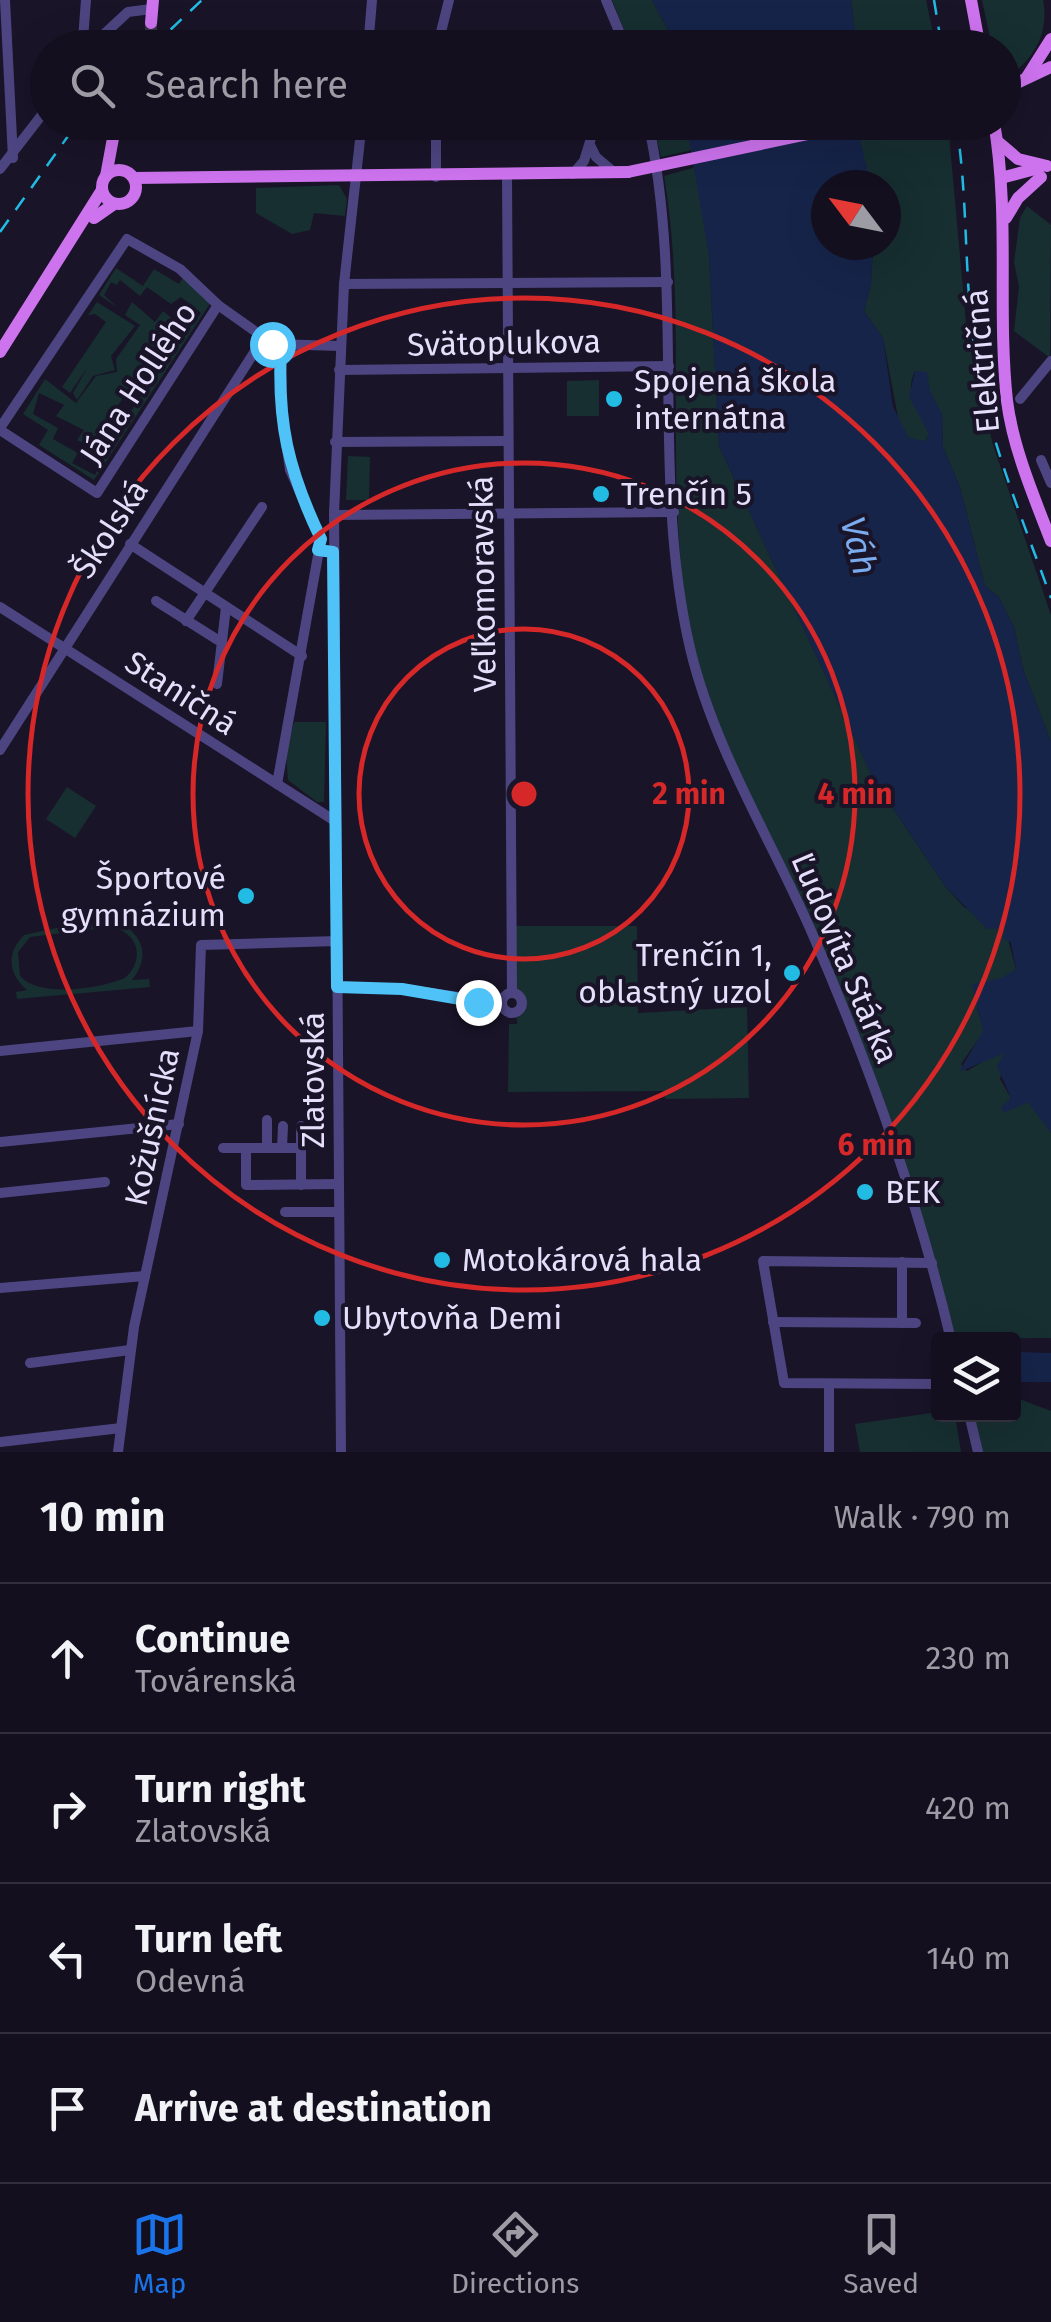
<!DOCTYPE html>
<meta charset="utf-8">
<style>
body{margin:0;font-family:"Fira Sans",sans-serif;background:#201d2b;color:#f1f3f6}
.controls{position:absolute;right:30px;bottom:30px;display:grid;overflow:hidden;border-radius:10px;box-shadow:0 10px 40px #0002}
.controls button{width:90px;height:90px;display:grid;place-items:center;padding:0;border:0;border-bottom:2px solid #322f3c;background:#130f1e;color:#f1f3f6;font:50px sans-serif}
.compass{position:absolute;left:811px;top:170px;width:90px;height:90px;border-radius:50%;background:#130f1e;box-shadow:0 10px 40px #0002;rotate:302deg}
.stop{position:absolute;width:30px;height:30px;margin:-22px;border:8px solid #4fc3f7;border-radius:50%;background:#fff}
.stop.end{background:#4fc3f7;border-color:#fff;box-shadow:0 2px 10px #0008}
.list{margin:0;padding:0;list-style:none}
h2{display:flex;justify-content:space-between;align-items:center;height:130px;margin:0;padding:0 40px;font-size:42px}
h2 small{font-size:32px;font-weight:400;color:#9d9ca4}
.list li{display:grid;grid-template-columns:65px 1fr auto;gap:30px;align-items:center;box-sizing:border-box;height:150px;padding:0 40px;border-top:2px solid #322f3c}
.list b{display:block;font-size:38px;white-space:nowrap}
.list p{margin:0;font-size:32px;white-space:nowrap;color:#9d9ca4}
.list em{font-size:32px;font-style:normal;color:#9d9ca4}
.icon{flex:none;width:55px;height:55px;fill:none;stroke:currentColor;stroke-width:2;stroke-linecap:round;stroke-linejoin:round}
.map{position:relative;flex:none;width:1051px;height:1452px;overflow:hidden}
.search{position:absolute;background:#130f1e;box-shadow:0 10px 40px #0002;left:30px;right:30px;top:30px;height:110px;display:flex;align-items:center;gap:25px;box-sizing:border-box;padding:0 35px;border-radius:55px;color:#9d9ca4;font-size:38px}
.sheet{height:730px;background:#130f1e}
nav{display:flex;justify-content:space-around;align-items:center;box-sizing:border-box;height:140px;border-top:2px solid #322f3c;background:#130f1e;font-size:28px;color:#9d9ca4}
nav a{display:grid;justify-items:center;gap:5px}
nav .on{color:#1a73e8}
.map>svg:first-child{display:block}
.green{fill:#172f31;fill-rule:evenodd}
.water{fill:#16244a}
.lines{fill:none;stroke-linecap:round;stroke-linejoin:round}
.major-tunnel{stroke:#383248;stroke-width:12;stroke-dasharray:12 6;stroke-linecap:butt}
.minor{stroke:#4d4581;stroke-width:10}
.major{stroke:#cd73ee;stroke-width:12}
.rail{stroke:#22bbe3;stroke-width:2.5;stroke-dasharray:15 12;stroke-linecap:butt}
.major-bridge{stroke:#cd73ee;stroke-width:12}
.route{stroke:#4fc3f7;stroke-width:12}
.ring{fill:none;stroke:#d62828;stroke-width:5}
.poi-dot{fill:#22bbe3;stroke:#191428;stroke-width:4}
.labels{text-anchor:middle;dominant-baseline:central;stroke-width:8;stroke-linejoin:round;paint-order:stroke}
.street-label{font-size:32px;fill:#e5dffb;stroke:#191428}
.poi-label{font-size:32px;fill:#e5dffb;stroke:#191428;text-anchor:start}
.water-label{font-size:35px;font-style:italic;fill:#79abee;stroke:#191428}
.centre{fill:#d62828;stroke:#191428;stroke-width:5}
.ring-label{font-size:30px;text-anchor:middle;font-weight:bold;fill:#d62828;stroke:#191428;stroke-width:8;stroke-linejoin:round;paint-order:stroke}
</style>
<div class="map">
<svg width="1051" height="1452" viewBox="0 0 1051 1452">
<rect width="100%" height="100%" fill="#191428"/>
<g class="green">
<path d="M612,0H652L677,47H631Z"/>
<path d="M851,0H926L936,47H857Z"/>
<path d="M1043,0C1050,34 1032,63 1004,79V48L992,47L982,0Z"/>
<path d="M653,123H686L692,150L661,157Z"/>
<path d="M903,123H948L967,334L993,445L1051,615V742L1023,669L1014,627L999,597L985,586L960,487L943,447L942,414L915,371C903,396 920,412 929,434L925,442L909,438L900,428L883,338L864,311L871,283L873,245H886V185H871L856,133Z"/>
<path d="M696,167L709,255L719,446L874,780L945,886L964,907L1005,928L1016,969L977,1008L984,1031L961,1064L967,1071L998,1053H1006L1000,1079L1011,1098L1003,1112L1028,1101L1051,1133V1338L949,1339C923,1250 901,1158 870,1071C819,930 725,790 693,644C660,490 690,329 664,176Z"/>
<path d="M339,185L347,199L345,216L314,213L310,230L292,234L256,213V188Z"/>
<path d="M1027,206L1051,225L1050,358L1014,331L1019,287L1014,262L1020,218Z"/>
<path d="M116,268L143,286L154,269L179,284L184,276L211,302L94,480L39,445L48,430L23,414L45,379L76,403L96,376L117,372L116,359L140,325L125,315L132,302L155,322L163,311L187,331L201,313L181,297L171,304L147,287L140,296L120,280L117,285L111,282L104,295L117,307L99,295ZM168,330L178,338L111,442L99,434ZM39,393L64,405L56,416L84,430L77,440L104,454L95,475L72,463L78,453L53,439L58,428L33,414Z"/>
<path d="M97,302L135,326L111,356L115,370L93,376L77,400L73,393L87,368L70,393L62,387L106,322L95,314L88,315Z"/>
<path d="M599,380V416H567V381Z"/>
<path d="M348,456L370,457L369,500H346Z"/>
<path d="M294,722H326L324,802H317L288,780L286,754Z"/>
<path d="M67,787L96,806L75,838L46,819Z"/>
<path d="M123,913L124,925C146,940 148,960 132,980L149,979L150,987L17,999L16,992L27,990C8,974 6,953 24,935L61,927V919ZM113,927C139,934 145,960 125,978C99,989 39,998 20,976L18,952L30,937Z"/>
<path d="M514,926H637L638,1013L747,1007L749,1098L665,1099L664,1091L508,1092L509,1024H517Z"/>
<path d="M1014,1397L1051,1411V1452H980L970,1415L1014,1414Z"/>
<path d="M938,1412L955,1415L961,1452H860L855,1424Z"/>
</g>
<g class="water">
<path d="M652,0H851L857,47H677Z"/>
<path d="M686,123H856L871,185H826V245H873L871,283L864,311L883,338L893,407L909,438L926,441L929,434L909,397L915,371L927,372L930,391L942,414L943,447L960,487L985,586L999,597L1014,627L1023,669L1051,742V1133L1028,1102L1003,1113L1001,1107L1011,1098L997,1066L1005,1053L959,1072L983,1031L972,984L1002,978L1016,969L1011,943L1003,938L1005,928L987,929L945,886L874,780L719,446L709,255Z"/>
<path d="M1014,1352L1051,1353V1382H1014Z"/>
</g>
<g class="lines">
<path class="major-tunnel" d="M151,48V23"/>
<g class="minor">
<path d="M5,0L13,158"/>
<path d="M86,0L83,39L87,48"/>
<path d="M606,0L626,48"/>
<path d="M89,48L128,12L151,9"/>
<path d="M368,48L372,0"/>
<path d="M437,48L449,0"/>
<path d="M648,122C686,295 650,476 690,648C714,749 771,839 812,933C869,1064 918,1201 951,1340"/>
<path d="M590,145L596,157L615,173"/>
<path d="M0,169L48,107"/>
<path d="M573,174L584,161L596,122"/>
<path d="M507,175L512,993"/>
<path d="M436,177V122"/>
<path d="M344,284L668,282"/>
<path d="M339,370L669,366"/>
<path d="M1020,399L1051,361"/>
<path d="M0,428L127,239L180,269L218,305L273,344L340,346"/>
<path d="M0,430L97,493L218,305"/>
<path d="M335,442L506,441"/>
<path d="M1041,460L1051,483"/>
<path d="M334,511L341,1452"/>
<path d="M334,514L344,284L362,122"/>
<path d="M334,515L674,512"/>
<path d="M130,544L302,656"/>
<path d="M156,601L221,642"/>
<path d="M0,607L335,821"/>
<path d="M186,621L262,507"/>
<path d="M217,684L226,607"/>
<path d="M0,750L264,337"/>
<path d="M277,784L321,539L290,470L282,413L281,345"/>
<path d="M337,987L402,989L502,1003"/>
<circle cx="512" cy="1003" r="10"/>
<path d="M0,1051L198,1031"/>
<path d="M0,1142L179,1124"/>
<path d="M223,1148H301"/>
<path d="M246,1148V1185L338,1184"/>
<path d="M267,1148V1120"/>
<path d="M282,1148L283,1126"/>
<path d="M301,1185V1126"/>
<path d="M0,1193L105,1182"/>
<path d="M285,1212H339"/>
<path d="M932,1263L763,1261L784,1383L938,1384"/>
<path d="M0,1288L145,1276"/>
<path d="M773,1322L916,1323"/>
<path d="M902,1323V1262"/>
<path d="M30,1363L130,1350"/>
<path d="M969,1414L978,1452"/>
<path d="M0,1442L121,1428"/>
<path d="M118,1452L134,1327L198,1031L201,945L337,941"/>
<path d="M829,1452V1384"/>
</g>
<g class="major">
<path d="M971,0L980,48"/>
<path d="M151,23L153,0"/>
<path d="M1027,77L1051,39"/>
<path d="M1004,89L1051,67"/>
<path d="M994,122C1010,215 997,308 1007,401C1013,448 1034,497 1051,541"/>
<path d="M997,141L1018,159L1047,166"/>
<circle cx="119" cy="187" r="17"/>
<path d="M106,176L116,122"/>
<path d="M134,178L628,172"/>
<path d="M1001,178L1039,168"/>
<path d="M94,218L114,204"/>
<path d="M1006,218L1018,198L1041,177"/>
<path d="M0,352L102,190"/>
</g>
<g class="rail">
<path d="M934,0L942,48"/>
<path d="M151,48L202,0"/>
<path d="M956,122C969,201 963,280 976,358C989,441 1023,520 1051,598"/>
<path d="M0,232L78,122"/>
</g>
<path class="major-bridge" d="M628,172L865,122"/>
</g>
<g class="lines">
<path class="route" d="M272,344L281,346C277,423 288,470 321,539L318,550L333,552L337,987L402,989L478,1002"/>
</g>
<g class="ring">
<circle cx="524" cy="794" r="165"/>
<circle cx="524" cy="794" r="331"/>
<circle cx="524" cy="794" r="496"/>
</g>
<g class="poi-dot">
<circle cx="614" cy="399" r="10"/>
<circle cx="601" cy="494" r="10"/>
<circle cx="246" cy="896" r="10"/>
<circle cx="792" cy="973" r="10"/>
<circle cx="865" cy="1192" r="10"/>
<circle cx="442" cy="1260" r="10"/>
<circle cx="322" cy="1318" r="10"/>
</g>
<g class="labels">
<g class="street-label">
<text transform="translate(504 343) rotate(-1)">Svätoplukova</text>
<text transform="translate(982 361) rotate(-95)">Električná</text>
<text transform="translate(138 383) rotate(-57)">Jána Hollého</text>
<text transform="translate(110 529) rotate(-57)">Školská</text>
<text transform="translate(483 584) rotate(-91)">Veľkomoravská</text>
<text transform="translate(181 693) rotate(33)">Staničná</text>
<text transform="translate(845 958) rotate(67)">Ľudovíta Stárka</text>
<text transform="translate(313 1080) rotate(-90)">Zlatovská</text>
<text transform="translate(152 1127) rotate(-78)">Kožušnícka</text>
</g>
<g class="poi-label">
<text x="634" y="381">Spojená škola<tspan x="634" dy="37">internátna</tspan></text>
<text x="621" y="494">Trenčín 5</text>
<text x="226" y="878" text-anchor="end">Športové<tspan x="226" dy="37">gymnázium</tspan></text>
<text x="772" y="955" text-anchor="end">Trenčín 1,<tspan x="772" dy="37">oblastný uzol</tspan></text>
<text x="885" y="1192">BEK</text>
<text x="462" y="1260">Motokárová hala</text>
<text x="342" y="1318">Ubytovňa Demi</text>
</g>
<g class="water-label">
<text transform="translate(859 546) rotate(76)">Váh</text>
</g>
</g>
<circle cx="524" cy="794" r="15" class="centre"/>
<g class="ring-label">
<text x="689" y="804">2 min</text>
<text x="855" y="804">4 min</text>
<text x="875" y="1155">6 min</text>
</g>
</svg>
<div class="controls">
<button><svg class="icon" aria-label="layers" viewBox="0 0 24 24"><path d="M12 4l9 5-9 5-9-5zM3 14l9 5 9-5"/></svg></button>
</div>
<svg class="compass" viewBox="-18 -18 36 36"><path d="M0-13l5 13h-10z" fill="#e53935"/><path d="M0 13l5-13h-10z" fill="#9d9ca4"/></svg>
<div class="stop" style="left:272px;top:344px"></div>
<div class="stop end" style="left:478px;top:1002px"></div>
<div class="search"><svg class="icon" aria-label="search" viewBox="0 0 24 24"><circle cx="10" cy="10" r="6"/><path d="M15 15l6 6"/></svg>Search here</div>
</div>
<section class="sheet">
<h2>10 min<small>Walk · 790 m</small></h2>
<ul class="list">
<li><svg class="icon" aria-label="ahead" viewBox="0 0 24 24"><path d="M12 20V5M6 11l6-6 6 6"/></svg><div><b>Continue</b><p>Továrenská</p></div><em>230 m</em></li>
<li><svg class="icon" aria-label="right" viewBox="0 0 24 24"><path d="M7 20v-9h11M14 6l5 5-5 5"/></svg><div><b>Turn right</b><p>Zlatovská</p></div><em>420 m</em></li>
<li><svg class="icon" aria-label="left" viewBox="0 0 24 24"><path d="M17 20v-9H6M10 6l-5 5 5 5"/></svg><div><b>Turn left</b><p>Odevná</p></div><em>140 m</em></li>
<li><svg class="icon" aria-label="arrive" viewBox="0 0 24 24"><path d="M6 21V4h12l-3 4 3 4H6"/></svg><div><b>Arrive at destination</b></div></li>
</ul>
</section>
<nav>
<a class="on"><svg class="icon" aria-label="map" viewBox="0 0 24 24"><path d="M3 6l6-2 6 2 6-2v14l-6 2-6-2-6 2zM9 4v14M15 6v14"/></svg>Map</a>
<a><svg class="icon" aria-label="directions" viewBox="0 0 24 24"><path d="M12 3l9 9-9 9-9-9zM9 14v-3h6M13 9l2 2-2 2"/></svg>Directions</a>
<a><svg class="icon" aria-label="saved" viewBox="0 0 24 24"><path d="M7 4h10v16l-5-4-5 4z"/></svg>Saved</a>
</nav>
